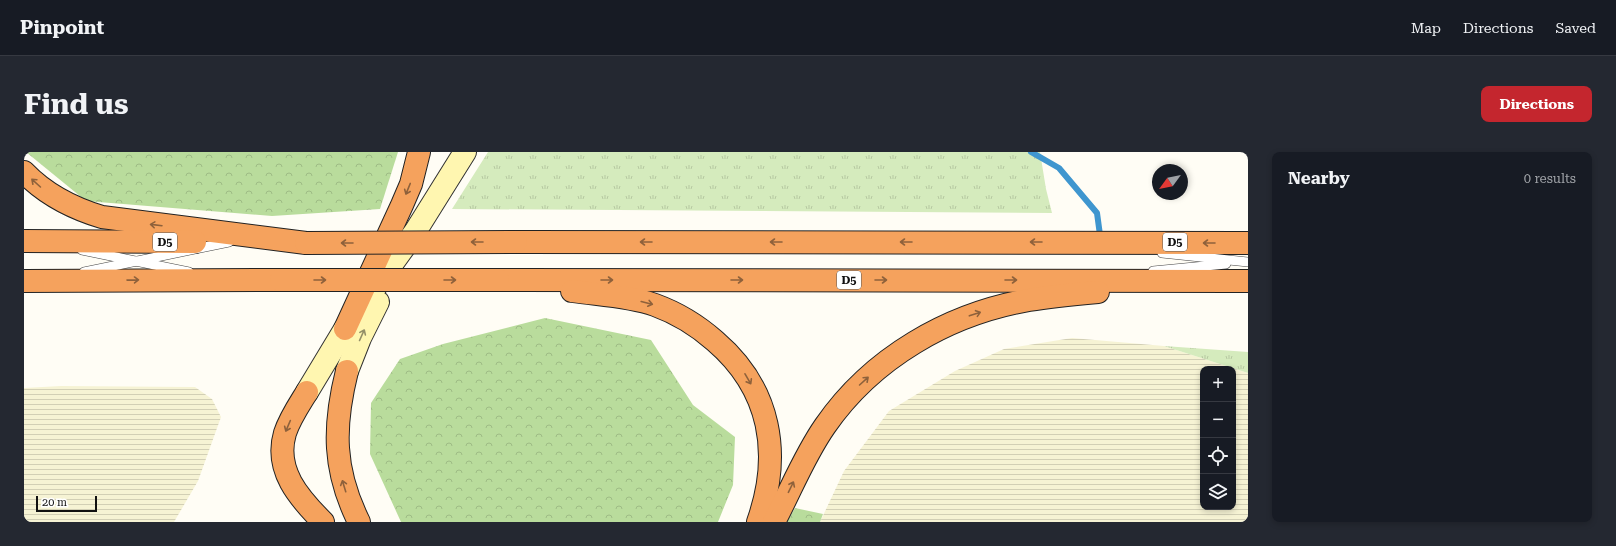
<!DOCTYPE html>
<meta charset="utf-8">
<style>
body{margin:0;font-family:"Roboto Serif",serif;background:#242831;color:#f1f3f6}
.controls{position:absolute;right:12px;bottom:12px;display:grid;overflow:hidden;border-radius:8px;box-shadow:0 2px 6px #0003}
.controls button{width:36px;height:36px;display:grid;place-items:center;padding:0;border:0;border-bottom:1px solid #363941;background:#171b24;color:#f1f3f6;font:20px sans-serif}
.compass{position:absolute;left:1128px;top:12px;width:36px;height:36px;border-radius:50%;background:#171b24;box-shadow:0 2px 6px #0003;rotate:237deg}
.scale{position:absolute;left:12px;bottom:10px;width:61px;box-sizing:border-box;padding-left:4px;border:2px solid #111;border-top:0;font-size:11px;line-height:14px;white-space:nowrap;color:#111;-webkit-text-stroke:3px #fff;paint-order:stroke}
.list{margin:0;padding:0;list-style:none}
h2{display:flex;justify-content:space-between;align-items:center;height:52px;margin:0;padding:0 16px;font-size:17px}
h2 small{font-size:13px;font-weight:400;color:#9ea1a6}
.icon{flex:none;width:22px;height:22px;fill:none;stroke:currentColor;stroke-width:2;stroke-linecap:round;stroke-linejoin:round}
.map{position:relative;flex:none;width:1224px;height:370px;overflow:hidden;border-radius:8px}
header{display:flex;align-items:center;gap:24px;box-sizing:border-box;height:56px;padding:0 20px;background:#171b24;border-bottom:1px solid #363941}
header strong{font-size:19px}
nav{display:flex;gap:22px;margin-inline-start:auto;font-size:14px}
.intro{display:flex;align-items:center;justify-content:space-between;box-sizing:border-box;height:96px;padding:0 24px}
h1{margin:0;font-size:28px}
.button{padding:10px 18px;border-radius:8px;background:#c4262e;color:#fff;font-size:14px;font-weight:700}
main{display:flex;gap:24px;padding:0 24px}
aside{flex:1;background:#171b24;border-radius:8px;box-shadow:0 2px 6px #0003}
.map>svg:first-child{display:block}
.farmland{fill:url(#farmland-rules);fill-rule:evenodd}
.grass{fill:url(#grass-tufts)}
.forest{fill:url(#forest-crowns)}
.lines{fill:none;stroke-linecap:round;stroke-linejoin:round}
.stream{stroke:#3f96cf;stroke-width:6}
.lane-casing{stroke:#444;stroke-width:10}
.secondary-casing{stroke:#333;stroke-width:24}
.highway-casing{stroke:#222;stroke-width:24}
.lane{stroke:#fff;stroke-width:9}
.secondary{stroke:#fff6b0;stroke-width:22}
.highway{stroke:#f5a25d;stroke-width:22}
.highway-bridge-casing{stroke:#222;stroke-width:24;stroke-linecap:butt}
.highway-bridge{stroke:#f5a25d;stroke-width:22}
.oneway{stroke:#8e613b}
.oneway2{stroke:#948f68}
.labels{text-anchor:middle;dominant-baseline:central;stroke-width:4;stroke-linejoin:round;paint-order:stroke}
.shield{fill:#fff;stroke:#585858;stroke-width:1}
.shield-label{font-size:11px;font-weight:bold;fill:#111}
</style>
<header>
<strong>Pinpoint</strong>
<nav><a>Map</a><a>Directions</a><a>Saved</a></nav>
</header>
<div class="intro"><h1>Find us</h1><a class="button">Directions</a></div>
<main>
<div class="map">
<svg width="1224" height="370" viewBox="0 0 1224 370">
<defs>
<pattern id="farmland-rules" width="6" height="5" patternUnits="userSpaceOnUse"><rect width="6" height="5" fill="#f6f3d4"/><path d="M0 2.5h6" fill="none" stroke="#d2cfb5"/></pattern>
<pattern id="grass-tufts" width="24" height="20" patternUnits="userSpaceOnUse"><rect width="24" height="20" fill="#d5ebbd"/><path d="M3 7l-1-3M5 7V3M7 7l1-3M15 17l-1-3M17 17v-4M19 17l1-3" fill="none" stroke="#b6c8a1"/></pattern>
<pattern id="forest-crowns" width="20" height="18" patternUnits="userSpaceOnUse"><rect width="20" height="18" fill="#b9dc9c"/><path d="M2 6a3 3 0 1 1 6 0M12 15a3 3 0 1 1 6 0" fill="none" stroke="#9ebc85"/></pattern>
</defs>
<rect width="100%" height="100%" fill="#fffdf5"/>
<g class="farmland">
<path d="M1048,186L1140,194L1224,221V370H796L820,319L865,259L931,219L980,197ZM1179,217H1209V355H1179Z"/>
<path d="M37,234L171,235L188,247L197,265L174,329L150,370H0V236Z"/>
</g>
<g class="grass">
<path d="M464,0H1016L1022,37L1028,61L428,57Z"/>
<path d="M1140,194L1224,200V221Z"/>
</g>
<g class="forest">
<path d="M2,0H374L356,57L248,64L62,49Z"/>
<path d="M521,166L627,188L669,253L711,285L709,333L694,370H377L346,302L347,251L376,207L419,192Z"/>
<path d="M771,356L799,362L796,370H763Z"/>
</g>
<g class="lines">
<path class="stream" d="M1007,0L1035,16L1073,61L1076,83"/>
<defs>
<g id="lane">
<path d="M58,98L165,120"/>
<path d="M1138,101L1224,110"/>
<path d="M1129,119L1202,112"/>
<path d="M60,120L205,90"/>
</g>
<g id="secondary">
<path d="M323,219L336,186L354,150"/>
<path d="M283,240L321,177L391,80L441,0"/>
</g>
<g id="highway">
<path d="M0,20C22,43 48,56 78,65L282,91"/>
<path d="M0,89L171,90"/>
<path d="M492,90L1224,91"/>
<path d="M474,128L1224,129"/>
<path d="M0,129L257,128"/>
<path d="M548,139C575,143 605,144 631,153C653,161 674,174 691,189C747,237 758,302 734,370"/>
<path d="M321,177L378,53L387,32L395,0"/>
<path d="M323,219C309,275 309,318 335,370"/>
<path d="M283,240C275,253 266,266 261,281C250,318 275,346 299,370"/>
<path d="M750,370C767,338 780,304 801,274C848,206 924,162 1005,148C1028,144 1051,142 1074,140"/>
</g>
</defs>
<use href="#lane" class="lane-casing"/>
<use href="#secondary" class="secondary-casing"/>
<use href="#highway" class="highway-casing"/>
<use href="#lane" class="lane"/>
<use href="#secondary" class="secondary"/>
<use href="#highway" class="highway"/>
<defs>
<g id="highway-bridge">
<path d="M282,91L492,90"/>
<path d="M257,128H474"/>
</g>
</defs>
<use href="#highway-bridge" class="highway-bridge-casing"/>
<use href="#highway-bridge" class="highway-bridge"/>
</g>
<defs><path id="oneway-shaft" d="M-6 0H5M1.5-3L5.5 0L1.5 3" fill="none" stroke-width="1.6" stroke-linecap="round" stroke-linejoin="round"/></defs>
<g class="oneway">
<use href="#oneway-shaft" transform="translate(12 31) rotate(-138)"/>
<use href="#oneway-shaft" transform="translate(384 37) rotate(112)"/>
<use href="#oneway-shaft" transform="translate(132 73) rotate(-173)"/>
<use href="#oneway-shaft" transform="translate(453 90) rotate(180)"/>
<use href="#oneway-shaft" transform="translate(622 90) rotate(-180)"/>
<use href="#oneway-shaft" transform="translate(752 90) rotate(-180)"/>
<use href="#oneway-shaft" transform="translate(882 90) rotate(180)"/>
<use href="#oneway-shaft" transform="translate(1012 90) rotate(180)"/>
<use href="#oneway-shaft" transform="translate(323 91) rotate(180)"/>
<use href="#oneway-shaft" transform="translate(1185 91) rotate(-180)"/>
<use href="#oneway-shaft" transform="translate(109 128) rotate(-1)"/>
<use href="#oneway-shaft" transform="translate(296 128)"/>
<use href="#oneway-shaft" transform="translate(426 128)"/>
<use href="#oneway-shaft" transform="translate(583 128)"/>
<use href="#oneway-shaft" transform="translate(713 128)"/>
<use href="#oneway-shaft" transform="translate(857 128)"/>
<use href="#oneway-shaft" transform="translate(987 128)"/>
<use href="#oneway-shaft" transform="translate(623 151) rotate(14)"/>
<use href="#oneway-shaft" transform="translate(951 162) rotate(-18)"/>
<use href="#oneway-shaft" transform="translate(724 227) rotate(60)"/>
<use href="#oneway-shaft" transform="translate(840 229) rotate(-42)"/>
<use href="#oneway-shaft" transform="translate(264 274) rotate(113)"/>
<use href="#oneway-shaft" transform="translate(320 334) rotate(-107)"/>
<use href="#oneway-shaft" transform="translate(767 335) rotate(-64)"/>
</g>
<use class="oneway2" href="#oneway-shaft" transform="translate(338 183) rotate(-66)"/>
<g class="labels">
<g class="shield">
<rect x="129" y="81" width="24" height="18" rx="3"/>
<rect x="1139" y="81" width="24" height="18" rx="3"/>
<rect x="813" y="119" width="24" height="18" rx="3"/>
</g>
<g class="shield-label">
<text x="141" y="90">D5</text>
<text x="1151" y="90">D5</text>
<text x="825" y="128">D5</text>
</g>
</g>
</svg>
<div class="controls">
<button>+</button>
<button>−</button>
<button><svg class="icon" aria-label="locate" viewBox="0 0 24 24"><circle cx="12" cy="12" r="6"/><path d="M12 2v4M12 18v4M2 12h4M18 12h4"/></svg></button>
<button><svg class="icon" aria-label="layers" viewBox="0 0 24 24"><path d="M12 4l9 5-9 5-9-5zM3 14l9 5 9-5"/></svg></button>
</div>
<svg class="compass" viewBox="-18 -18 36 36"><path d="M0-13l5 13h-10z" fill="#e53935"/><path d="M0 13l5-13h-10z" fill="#9ea1a6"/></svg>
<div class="scale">20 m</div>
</div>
<aside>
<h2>Nearby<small>0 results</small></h2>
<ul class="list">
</ul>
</aside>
</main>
